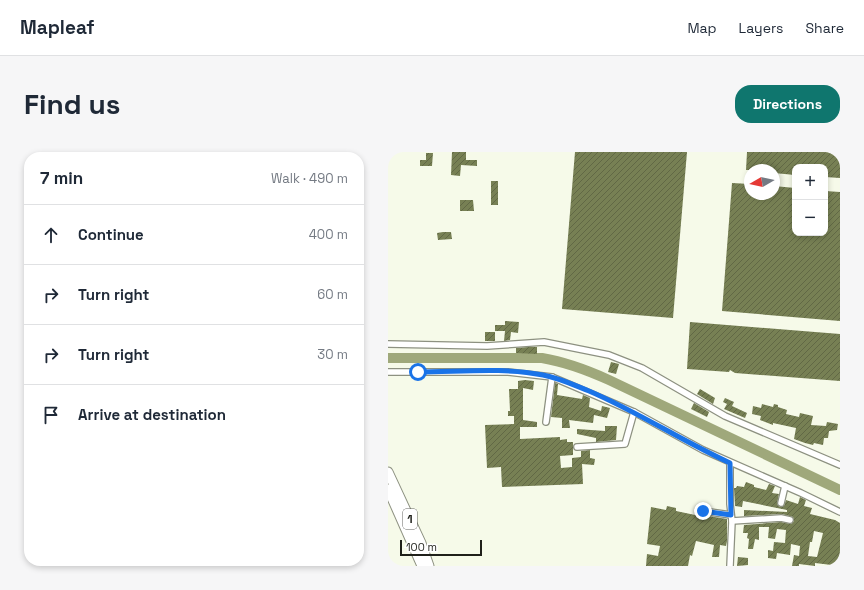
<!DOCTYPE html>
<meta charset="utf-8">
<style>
body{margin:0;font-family:"Space Grotesk",sans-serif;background:#f6f6f7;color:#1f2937}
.controls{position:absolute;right:12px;top:12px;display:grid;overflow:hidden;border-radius:8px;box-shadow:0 2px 6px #0003}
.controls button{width:36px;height:36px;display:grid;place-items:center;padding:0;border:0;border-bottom:1px solid #e0e1e3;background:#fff;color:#1f2937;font:20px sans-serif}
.compass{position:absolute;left:356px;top:12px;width:36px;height:36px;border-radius:50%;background:#fff;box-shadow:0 2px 6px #0003;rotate:261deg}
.scale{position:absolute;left:12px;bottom:10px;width:82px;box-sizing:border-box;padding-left:4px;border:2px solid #1f201a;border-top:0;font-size:11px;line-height:14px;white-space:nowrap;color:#1f201a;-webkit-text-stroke:3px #fff;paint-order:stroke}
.stop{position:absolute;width:12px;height:12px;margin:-9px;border:3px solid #1a73e8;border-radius:50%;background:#fff}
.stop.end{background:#1a73e8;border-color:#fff;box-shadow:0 1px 4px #0008}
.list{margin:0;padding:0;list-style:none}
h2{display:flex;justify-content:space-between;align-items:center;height:52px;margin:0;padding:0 16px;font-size:17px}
h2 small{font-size:13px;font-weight:400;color:#747a83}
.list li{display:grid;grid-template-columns:26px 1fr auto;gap:12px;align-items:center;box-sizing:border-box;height:60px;padding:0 16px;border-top:1px solid #e0e1e3}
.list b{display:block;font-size:15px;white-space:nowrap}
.list em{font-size:13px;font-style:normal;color:#747a83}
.icon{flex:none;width:22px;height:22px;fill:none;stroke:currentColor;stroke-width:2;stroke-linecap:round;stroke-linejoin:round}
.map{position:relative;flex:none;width:452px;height:414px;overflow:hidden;border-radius:16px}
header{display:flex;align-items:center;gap:24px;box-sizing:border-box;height:56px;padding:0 20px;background:#fff;border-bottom:1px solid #e0e1e3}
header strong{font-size:19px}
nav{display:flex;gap:22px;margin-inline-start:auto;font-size:14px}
.intro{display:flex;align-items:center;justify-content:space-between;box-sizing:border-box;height:96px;padding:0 24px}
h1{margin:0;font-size:28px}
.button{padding:10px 18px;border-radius:16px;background:#0f766e;color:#fff;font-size:14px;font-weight:700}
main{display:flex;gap:24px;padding:0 24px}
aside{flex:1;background:#fff;border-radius:16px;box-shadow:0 2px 6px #0003}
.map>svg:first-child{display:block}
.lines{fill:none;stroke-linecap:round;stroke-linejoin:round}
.river{stroke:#9fa87b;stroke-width:10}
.building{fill:url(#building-hatch);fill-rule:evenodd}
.minor-casing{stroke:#8d9181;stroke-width:8}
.trunk-casing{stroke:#8d9181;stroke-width:11}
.minor{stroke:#fff;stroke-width:5.5}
.trunk{stroke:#fff;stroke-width:9}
.route{stroke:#1a73e8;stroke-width:5}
.labels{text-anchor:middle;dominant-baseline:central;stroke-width:3;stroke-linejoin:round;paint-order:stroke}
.shield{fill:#fff;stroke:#62635f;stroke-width:1}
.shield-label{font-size:12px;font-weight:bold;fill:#1f201a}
</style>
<header>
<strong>Mapleaf</strong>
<nav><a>Map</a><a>Layers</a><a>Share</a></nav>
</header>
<div class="intro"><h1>Find us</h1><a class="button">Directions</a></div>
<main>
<aside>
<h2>7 min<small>Walk · 490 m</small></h2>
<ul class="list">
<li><svg class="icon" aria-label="ahead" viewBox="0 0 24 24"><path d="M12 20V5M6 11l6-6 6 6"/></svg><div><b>Continue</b></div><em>400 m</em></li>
<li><svg class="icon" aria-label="right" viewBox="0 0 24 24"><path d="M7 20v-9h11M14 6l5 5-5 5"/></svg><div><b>Turn right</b></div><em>60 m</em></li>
<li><svg class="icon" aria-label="right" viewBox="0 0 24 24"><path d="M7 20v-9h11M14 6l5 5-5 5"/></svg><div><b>Turn right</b></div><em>30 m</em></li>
<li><svg class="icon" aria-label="arrive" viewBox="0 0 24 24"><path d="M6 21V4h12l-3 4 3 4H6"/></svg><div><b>Arrive at destination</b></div></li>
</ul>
</aside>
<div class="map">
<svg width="452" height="414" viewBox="0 0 452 414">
<defs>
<pattern id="building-hatch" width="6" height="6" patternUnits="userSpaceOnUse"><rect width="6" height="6" fill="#778054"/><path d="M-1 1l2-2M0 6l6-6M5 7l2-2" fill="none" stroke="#616845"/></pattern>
</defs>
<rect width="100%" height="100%" fill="#f6fae9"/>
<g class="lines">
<path class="river" d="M0,206H154C178,210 199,218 221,228L452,338"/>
</g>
<g class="building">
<path d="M64,0H78V8H89V14L73,13L72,24L63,23Z"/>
<path d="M187,0H299L285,166L174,157Z"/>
<path d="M359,0H452V26L437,25V15H407V23L386,21V18H358Z"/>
<path d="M38,1H45L44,14H32V8H38Z"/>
<rect x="103" y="29" width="7" height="24"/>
<path d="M344,31L362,32V42H386V34L407,36V81H437V39L452,40V169L334,159Z"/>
<path d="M72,48H85L86,59H72Z"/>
<path d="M55,80H63L64,87L50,88L49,81Z"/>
<path d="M117,169L131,170L130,181L123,180L122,188L116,189L117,179H107V173H117Z"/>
<path d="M302,170L452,182V229L347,221L342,218L341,220L299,217Z"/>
<rect x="97" y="180" width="10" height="9"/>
<path d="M140,195H149V202L128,201V196Z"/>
<path d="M223,210L231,212L228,222L220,220Z"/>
<path d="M137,228L146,229L145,238L135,236V268L149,270V275H132V287L172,285V288L179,287V290H185V303L172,304L173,316L184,315V306L193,305V299L202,298V306L207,307L206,313L194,312L195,332L114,335L113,315L99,316L97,273L126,272V264H120V259H122L121,237H130V229Z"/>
<path d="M167,231L170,232L169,243L194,247L195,243L202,246L201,255L213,259L214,254L222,256L219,266L206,263L205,271L181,268L182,276H174V266L163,265Z"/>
<path d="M312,237L327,246L325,252L309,242Z"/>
<path d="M337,246L346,250L344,254L359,261L357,266L336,257L339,252L335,250Z"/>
<path d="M306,251L321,260L319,265L303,257Z"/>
<path d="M374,252L385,255L386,252L390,253V255L399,258L398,262L411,265L412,261L425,264L423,273L438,274L439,270L450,272L449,278L441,279L440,286H436L435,293L426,291L425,293L417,291L406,287L408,276L385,271V273L372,268L373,264L364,262L365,254L373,256Z"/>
<path d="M217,274H229L228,288L208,290V286L189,282V277L217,279Z"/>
<path d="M358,330L366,333V335L378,338L381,332L387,334L384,341L391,342L389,352L392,355L396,354L398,348L410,352L412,345L418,348L416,354L424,356L422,362L447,368L452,371V414L427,411V414L411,412V414H404L406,403L411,404L412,394L403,392L402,403L389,401L388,407L380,406V398L385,399L386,390L397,391L398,378L389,377L387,387L380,386L381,375H371V388L367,387L365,397H360L361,387L359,386L360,381H355L356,373L393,370L403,372L406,369L405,365L394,362L356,364V358L399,360V358L355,349L354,355L347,354L346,336H348L349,334L356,335ZM426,379L435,381L429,405L420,404L422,390H424Z"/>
<path d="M279,354L288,356V359L307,363V360H311L314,363L339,367V389L338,394L332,393L331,405H324L326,393L308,389L304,404L302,403L300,414H258L259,402L270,404L272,394L259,392L263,355L278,358Z"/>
<path d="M350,405L360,406V413L349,414Z"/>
</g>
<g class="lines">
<defs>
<g id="minor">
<path d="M0,192L99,194L156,190L221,203L254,216L337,264L452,313"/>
<path d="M0,220H120L164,225L246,260L315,298L413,341L452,360"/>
<path d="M158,270L164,225"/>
<path d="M189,295L237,292L246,260"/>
<path d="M342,311V352L344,369L342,414"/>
<path d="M393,351L397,334"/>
<path d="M315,359L343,363"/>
<path d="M344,369L393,366L402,368"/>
</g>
<g id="trunk">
<path d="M0,320L33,391L41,414"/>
<path d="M0,337L34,414"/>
</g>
</defs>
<use href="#minor" class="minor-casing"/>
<use href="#trunk" class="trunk-casing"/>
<use href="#minor" class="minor"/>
<use href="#trunk" class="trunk"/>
</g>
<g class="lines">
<path class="route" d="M30,220C71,220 115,215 155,223C171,226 186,233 201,239C250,260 294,289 342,311L343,363L315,359"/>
</g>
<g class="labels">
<rect class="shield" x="15" y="357" width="14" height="20" rx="3"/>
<g class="shield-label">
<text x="22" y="367">1</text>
</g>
</g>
</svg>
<div class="controls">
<button>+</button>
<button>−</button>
</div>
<svg class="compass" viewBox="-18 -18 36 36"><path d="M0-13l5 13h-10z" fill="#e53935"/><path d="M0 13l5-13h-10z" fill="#747a83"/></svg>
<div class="scale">100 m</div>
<div class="stop" style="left:30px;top:220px"></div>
<div class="stop end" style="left:315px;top:359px"></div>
</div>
</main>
